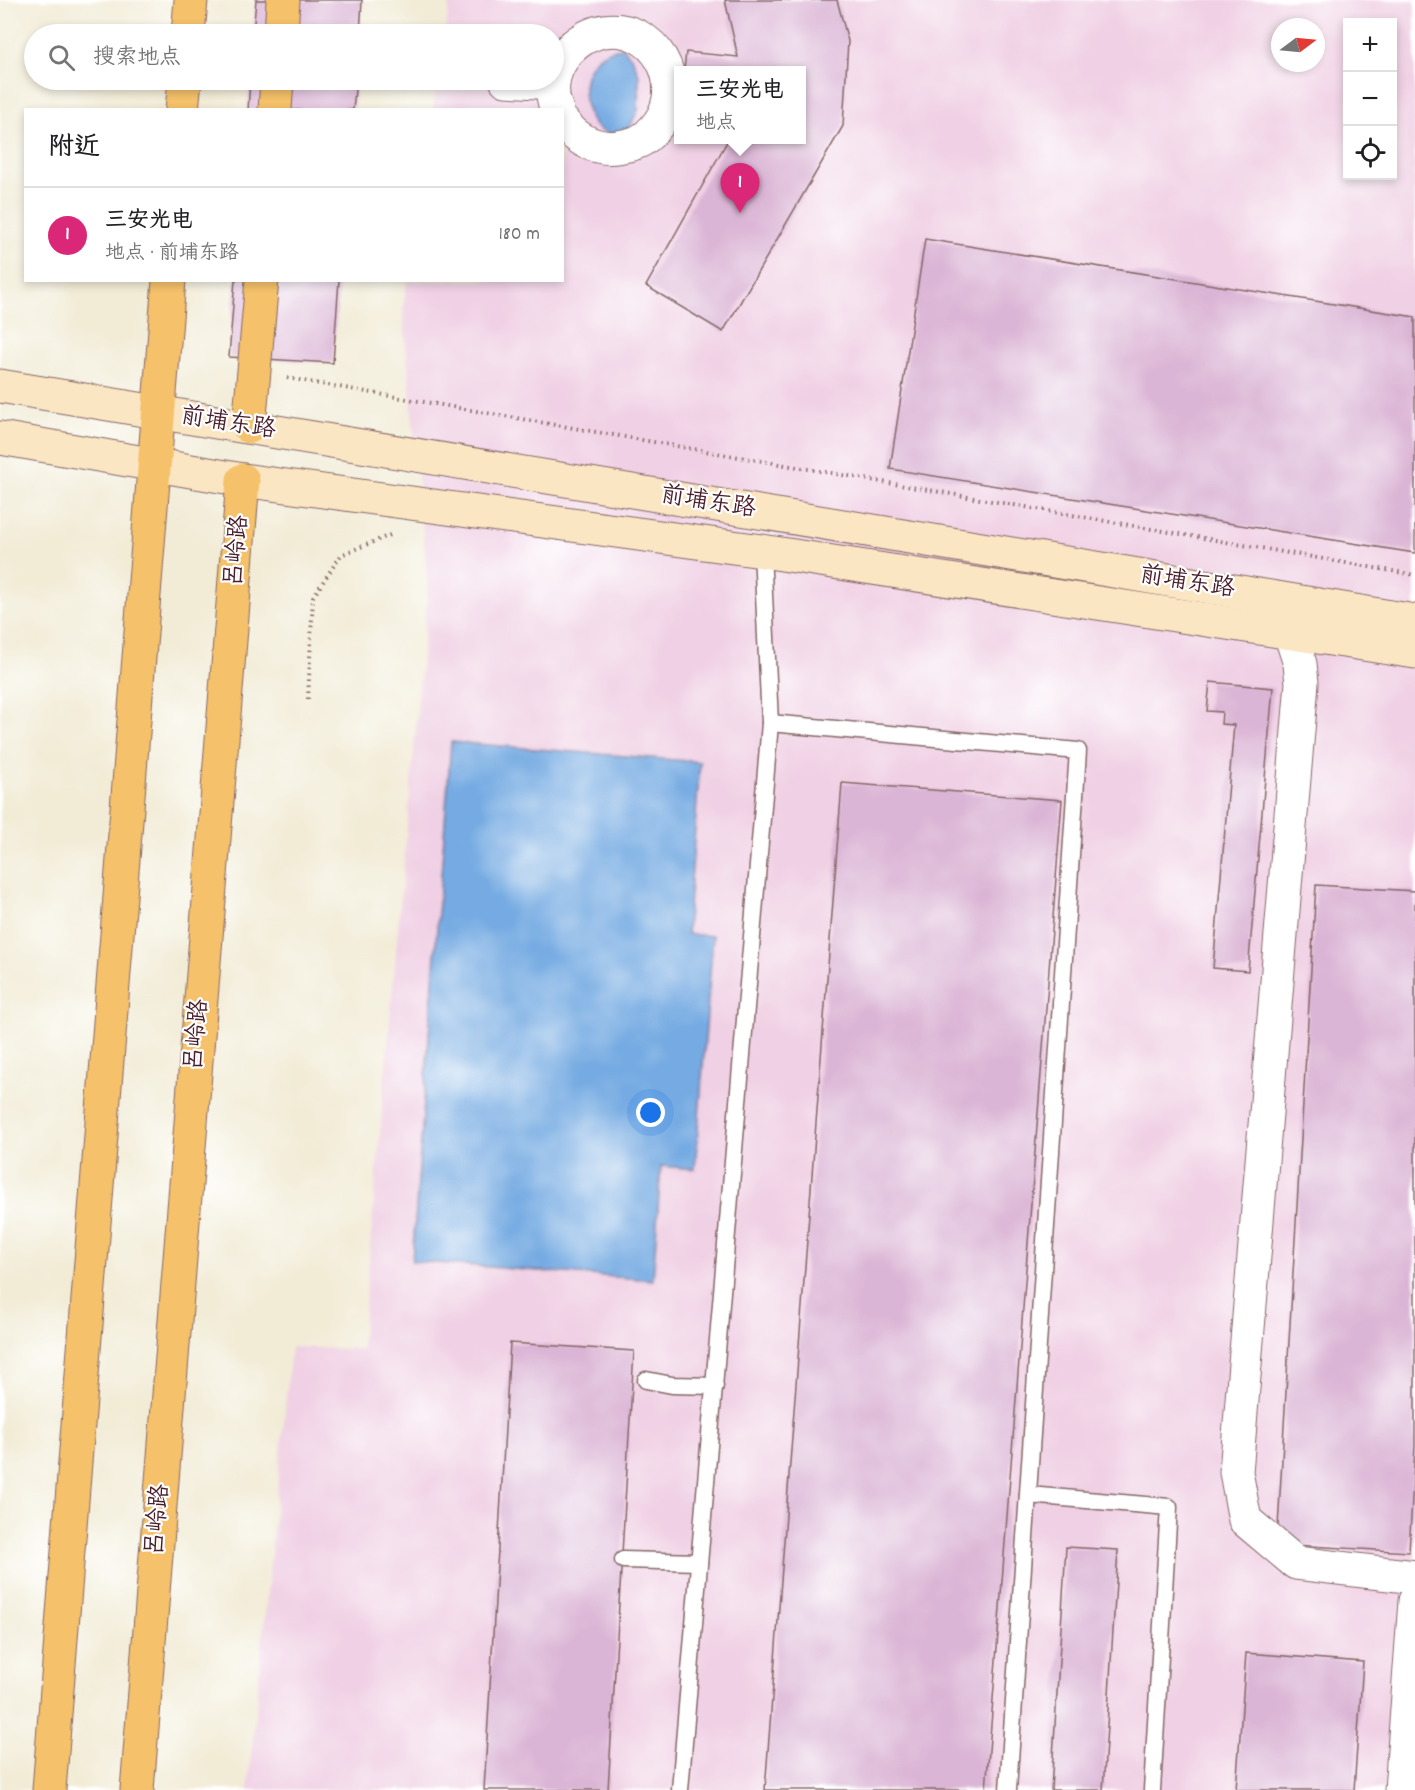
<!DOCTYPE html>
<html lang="zh">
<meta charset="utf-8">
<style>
body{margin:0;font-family:Dekko,"LXGW WenKai TC",sans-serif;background:#f2f2f2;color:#202124}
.controls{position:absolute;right:18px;top:18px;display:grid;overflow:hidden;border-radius:0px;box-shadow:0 3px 9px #0003}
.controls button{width:54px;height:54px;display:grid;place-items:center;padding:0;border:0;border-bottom:2px solid #e0e0e0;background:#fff;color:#202124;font:30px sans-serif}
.compass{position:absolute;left:1271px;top:18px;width:54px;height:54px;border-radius:50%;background:#fff;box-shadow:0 3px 9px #0003;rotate:74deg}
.you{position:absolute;left:651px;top:1113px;width:21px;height:21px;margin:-15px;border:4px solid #fff;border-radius:50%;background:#1a73e8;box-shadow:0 0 0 9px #1a73e833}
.badge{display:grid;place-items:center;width:39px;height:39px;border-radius:50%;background:#db2777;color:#fff;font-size:20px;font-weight:700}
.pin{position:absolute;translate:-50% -50px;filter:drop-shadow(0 2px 3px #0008)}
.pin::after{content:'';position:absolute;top:32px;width:21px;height:18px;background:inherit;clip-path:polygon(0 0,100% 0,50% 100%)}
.popup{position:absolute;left:674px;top:66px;width:132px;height:78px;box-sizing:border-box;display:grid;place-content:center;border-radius:0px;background:#fff;filter:drop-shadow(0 2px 4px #0005);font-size:20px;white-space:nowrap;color:#757577}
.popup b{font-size:22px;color:#202124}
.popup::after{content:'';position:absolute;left:50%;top:100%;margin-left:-12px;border:12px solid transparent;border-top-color:#fff}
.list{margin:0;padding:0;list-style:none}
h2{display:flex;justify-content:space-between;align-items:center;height:78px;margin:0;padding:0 24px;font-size:26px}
h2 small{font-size:20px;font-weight:400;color:#757577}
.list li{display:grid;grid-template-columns:39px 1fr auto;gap:18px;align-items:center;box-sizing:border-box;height:96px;padding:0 24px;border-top:2px solid #e0e0e0}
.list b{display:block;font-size:22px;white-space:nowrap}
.list p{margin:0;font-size:20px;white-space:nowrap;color:#757577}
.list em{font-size:20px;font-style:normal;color:#757577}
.icon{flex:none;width:33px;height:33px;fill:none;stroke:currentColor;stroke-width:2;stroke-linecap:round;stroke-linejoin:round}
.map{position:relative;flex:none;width:1415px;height:1790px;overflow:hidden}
.search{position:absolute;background:#fff;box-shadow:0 3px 9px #0003;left:24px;top:24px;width:540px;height:66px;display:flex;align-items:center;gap:15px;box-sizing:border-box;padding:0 21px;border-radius:33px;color:#757577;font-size:22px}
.panel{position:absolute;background:#fff;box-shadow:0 3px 9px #0003;left:24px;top:108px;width:540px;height:174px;border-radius:0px}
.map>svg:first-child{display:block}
.built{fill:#f0d0e4;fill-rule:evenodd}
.water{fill:#75aae2;stroke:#606486;stroke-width:1.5}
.building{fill:#dbb5d5}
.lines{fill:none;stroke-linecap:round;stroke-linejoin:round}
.lane-casing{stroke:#856767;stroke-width:19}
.street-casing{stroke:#856767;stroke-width:35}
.secondary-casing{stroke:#856767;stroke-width:35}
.primary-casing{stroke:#856767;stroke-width:35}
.path{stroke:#856767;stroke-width:4;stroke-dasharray:1.5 4.5;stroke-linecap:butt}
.lane{stroke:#fff;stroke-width:16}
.street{stroke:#fff;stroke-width:33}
.secondary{stroke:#fbe6c4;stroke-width:33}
.primary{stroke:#f5c16b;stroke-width:33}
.labels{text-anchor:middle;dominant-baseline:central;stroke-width:4.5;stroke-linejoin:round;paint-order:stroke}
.street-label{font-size:24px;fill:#4a1f2b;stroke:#fff}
</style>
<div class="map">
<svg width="1415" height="1790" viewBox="0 0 1415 1790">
<rect width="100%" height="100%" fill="#fff"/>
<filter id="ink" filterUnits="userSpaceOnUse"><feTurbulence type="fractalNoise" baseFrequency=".0167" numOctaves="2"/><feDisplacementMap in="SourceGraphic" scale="12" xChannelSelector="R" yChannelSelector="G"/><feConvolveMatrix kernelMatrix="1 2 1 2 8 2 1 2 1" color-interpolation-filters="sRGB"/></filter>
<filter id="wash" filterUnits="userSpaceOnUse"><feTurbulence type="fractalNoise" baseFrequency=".008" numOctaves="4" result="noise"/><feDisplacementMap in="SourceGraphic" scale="24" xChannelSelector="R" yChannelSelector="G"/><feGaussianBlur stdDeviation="1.35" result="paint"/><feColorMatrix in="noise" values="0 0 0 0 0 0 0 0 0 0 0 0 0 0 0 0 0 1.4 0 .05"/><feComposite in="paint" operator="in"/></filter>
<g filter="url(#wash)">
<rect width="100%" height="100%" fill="#f2ecd7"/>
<path class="built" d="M450,0H1415V1790H248L291,1347L361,1349L428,589L403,310L407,281L562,280V110L433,109L438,80H554V34H445ZM1348,22H1392V176H1348ZM1280,27H1316V63H1280ZM678,70H801V140H678Z"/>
<g class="water">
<path d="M623,48L632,58L639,75L638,110L629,129L615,135C611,134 605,133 602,131C595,127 590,119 588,112C577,82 589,51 623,48Z"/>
<path d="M451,742L700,762L687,934L713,936L695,1169L661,1166L653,1280L412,1261Z"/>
</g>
<g id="blocks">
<g class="building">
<path d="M256,0H362L360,34H253Z"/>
<path d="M725,0H837L848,41L843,126L723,332L646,286L728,140H801V70H684L686,52L738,57Z"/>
<path d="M250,80H356L353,110H248Z"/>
<path d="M925,239L1415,317V553L890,469Z"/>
<path d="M235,280H339L333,363L229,357Z"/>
<path d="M1210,682L1273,688L1248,971L1213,968L1234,725L1221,724L1222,712L1207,711Z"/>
<path d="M842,783L1062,800L986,1790H765Z"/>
<path d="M1316,885L1415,891V1446L1409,1552L1277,1544Z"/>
<path d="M510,1343L634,1351L608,1790H484Z"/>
<path d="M1066,1547L1118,1550L1103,1790H1051Z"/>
<path d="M1246,1653L1363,1662L1354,1790H1236Z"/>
</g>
</g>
</g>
<g filter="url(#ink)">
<use href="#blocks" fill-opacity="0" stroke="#856767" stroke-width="1.5"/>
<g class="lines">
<defs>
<g id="lane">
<path d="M770,723L1078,751L1008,1790"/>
<path d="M646,1380L672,1385L715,1386"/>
<path d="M1028,1495L1169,1507L1152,1790"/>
<path d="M623,1560L699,1562"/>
<path d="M680,1790L770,723L762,551"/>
</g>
<g id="street">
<path d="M506,80L553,83"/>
<path d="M557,110C542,75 569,37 604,31C654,23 688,82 659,123C653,131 645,140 635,143C630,145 623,146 617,147C595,150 576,139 562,121"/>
<path d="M1290,633L1300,664L1302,683L1236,1472L1245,1520L1296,1563L1415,1577"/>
<path d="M1401,1790L1415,1601"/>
</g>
<g id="secondary">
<path d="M0,386L1415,621"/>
<path d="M0,438L243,480L762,551L1415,652"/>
</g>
<g id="primary">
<path d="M188,34L191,0"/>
<path d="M281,34L283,0"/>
<path d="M182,110L185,80"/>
<path d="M275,110L277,80"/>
<path d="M249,427L262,280"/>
<path d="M49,1790L169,280"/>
<path d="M137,1790L243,480"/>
</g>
</defs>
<use href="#lane" class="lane-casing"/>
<use href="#street" class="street-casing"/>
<use href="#secondary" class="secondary-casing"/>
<use href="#primary" class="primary-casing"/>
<g class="path">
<path d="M287,378L1415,575"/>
<path d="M308,699L313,597L341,555L390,535"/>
</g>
<use href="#lane" class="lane"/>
<use href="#street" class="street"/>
<use href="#secondary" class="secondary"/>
<use href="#primary" class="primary"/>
</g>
</g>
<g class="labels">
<g class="street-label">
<text transform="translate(228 424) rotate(9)">前埔东路</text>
<text transform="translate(708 503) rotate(9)">前埔东路</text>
<text transform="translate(238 551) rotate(-85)">吕岭路</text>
<text transform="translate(1187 583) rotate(9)">前埔东路</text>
<text transform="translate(198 1035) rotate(-85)">吕岭路</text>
<text transform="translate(159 1520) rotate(-85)">吕岭路</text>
</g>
</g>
</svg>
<div class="controls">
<button>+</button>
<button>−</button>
<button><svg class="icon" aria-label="locate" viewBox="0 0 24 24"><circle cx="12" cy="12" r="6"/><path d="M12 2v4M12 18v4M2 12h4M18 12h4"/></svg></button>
</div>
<svg class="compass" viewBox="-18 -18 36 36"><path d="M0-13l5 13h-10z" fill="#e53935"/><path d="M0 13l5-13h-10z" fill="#757577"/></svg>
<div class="you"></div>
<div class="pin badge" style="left:740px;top:213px">1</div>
<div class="popup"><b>三安光电</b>地点</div>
<div class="search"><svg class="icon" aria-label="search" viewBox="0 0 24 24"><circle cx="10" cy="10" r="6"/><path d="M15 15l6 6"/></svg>搜索地点</div>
<section class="panel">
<h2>附近<small></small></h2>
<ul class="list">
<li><span class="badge">1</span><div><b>三安光电</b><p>地点 · 前埔东路</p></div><em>180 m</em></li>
</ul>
</section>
</div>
